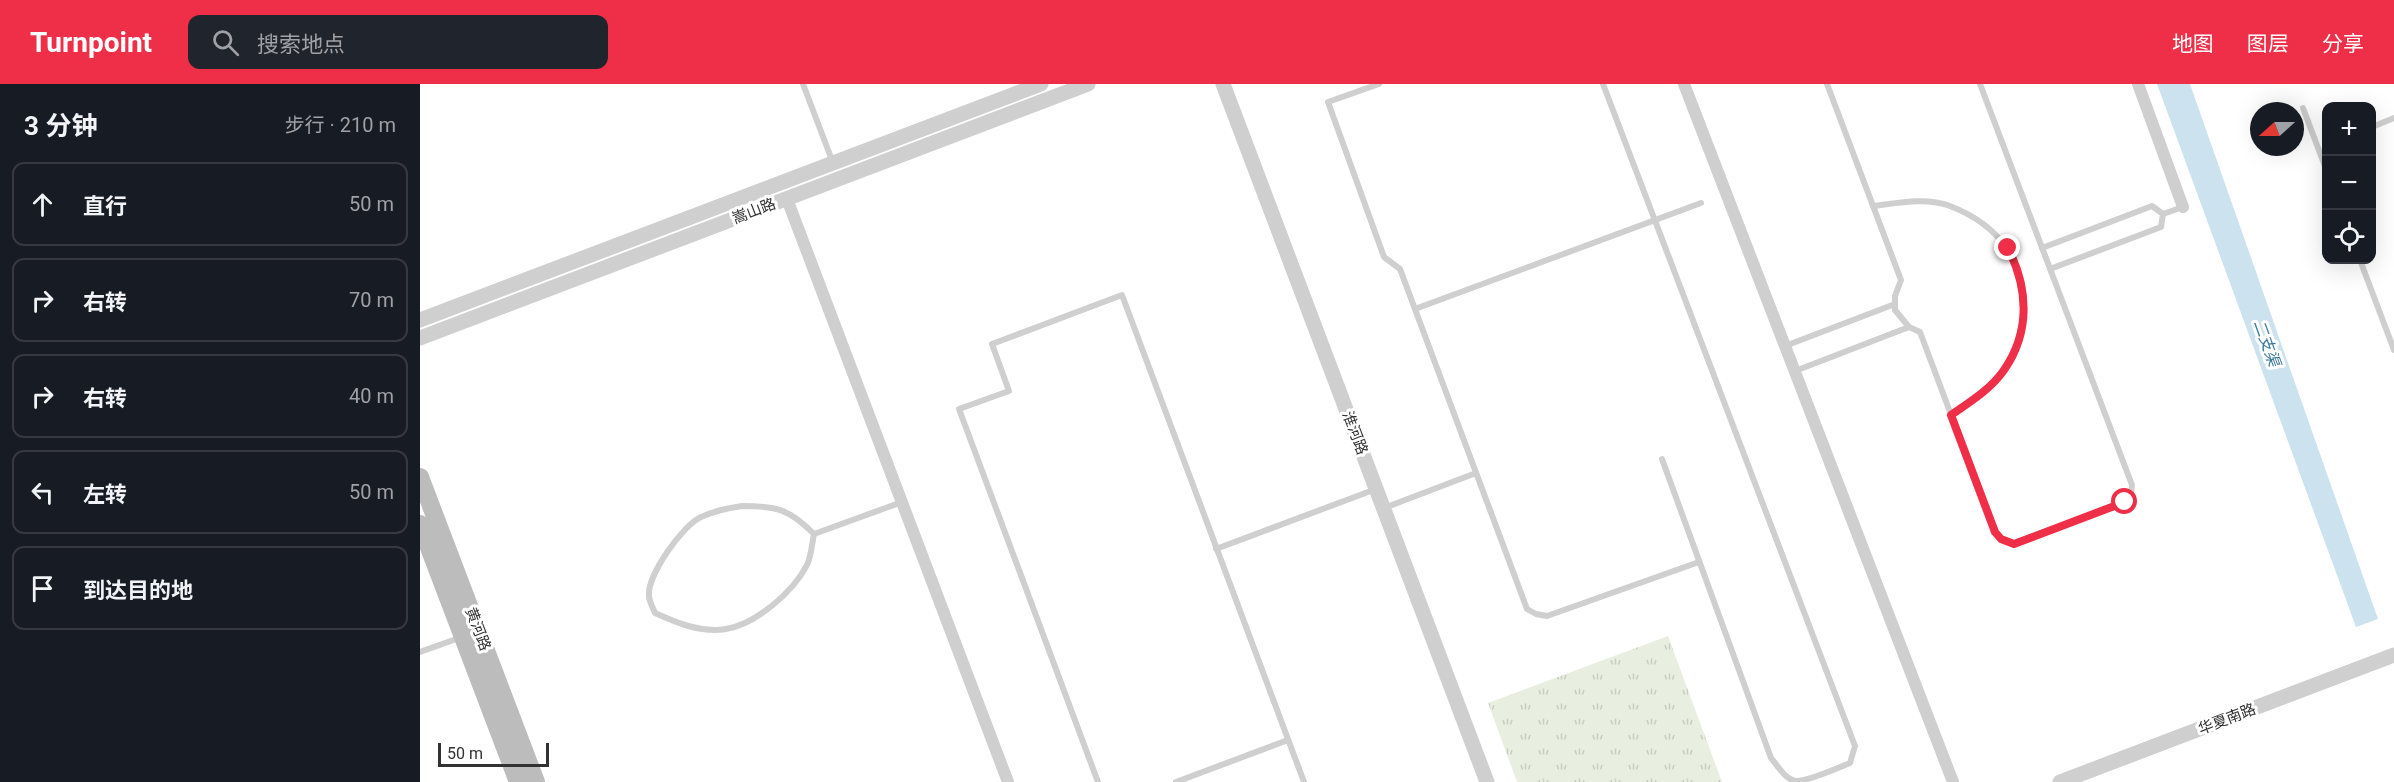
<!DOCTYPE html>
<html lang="zh">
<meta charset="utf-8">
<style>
body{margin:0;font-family:Roboto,"Noto Sans SC",sans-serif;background:#20242c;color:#f1f3f6}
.controls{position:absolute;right:18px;top:18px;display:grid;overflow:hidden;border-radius:12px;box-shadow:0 6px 24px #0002}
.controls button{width:54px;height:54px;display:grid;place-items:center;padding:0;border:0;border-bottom:2px solid #363941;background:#171b24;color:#f1f3f6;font:30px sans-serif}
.compass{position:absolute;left:1830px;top:18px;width:54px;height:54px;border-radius:50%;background:#171b24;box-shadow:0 6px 24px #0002;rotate:249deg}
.scale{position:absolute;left:18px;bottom:15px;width:111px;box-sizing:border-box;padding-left:6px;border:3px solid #323232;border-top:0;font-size:16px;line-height:21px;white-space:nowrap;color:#323232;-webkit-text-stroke:4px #fff;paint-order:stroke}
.stop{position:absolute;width:18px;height:18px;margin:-14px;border:4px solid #ef2e47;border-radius:50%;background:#fff}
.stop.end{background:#ef2e47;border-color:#fff;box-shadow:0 2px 6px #0008}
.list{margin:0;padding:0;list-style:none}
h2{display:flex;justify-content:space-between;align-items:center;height:78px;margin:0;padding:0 24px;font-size:26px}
h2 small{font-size:20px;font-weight:400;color:#9ea1a6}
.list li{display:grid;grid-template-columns:39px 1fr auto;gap:18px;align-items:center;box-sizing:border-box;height:84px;margin:0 12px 12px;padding:0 12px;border:2px solid #363941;border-radius:12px}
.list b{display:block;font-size:22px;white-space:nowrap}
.list em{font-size:20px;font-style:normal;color:#9ea1a6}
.icon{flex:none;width:33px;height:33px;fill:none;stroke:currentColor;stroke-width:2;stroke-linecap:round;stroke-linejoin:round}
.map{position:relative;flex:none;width:1974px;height:698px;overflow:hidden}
header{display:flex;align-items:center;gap:36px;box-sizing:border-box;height:84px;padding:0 30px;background:#ef2e47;color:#fff}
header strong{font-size:28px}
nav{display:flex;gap:33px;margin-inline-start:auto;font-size:21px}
.search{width:420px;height:54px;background:#20242c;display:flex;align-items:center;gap:15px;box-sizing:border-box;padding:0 21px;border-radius:12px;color:#9ea1a6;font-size:22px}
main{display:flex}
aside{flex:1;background:#171b24}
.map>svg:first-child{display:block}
.park{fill:url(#park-tufts)}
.water{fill:#cce3ef}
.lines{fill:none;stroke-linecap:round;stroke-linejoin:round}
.service{stroke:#cfcfcf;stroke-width:6}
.minor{stroke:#cfcfcf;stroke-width:12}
.tertiary{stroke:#cfcfcf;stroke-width:15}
.secondary{stroke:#bcbcbc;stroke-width:18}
.route{stroke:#ef2e47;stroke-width:8}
.labels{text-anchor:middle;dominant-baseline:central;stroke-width:6;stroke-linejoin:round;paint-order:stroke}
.street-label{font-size:15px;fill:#323232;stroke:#fff}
.water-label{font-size:16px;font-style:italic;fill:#3a7a9a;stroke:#fff}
</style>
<header>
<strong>Turnpoint</strong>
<div class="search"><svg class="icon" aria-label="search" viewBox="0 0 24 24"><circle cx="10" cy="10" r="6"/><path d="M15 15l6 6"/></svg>搜索地点</div>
<nav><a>地图</a><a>图层</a><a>分享</a></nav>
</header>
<main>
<aside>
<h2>3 分钟<small>步行 · 210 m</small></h2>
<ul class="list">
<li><svg class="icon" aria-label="ahead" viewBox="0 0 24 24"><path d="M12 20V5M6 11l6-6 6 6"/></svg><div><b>直行</b></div><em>50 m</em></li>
<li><svg class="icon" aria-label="right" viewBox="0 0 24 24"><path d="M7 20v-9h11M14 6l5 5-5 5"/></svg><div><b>右转</b></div><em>70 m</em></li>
<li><svg class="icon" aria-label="right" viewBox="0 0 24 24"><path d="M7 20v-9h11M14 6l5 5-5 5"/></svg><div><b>右转</b></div><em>40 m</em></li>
<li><svg class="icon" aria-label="left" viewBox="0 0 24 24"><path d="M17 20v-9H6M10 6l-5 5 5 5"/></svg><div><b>左转</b></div><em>50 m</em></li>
<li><svg class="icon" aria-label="arrive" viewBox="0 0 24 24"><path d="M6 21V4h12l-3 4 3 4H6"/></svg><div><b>到达目的地</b></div></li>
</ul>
</aside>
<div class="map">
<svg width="1974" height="698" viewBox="0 0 1974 698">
<defs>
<pattern id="park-tufts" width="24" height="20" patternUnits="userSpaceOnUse" patternTransform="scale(1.5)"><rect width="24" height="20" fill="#e9efe0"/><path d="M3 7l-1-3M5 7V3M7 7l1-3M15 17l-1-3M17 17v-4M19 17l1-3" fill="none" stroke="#c8cdc1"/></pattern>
</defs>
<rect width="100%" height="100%" fill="#fff"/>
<path class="park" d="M1248,552L1302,698H1097L1068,619Z"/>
<path class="water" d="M1737,0H1770L1958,535L1936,543Z"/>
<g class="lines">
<g class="service">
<path d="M383,0L413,79"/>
<path d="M959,0L908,18L964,173L980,185L1107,525L1116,530L1127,532L1279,478"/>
<path d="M1183,0L1435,662L1430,679C1418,684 1387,698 1375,697C1364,694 1358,682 1351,674L1242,375"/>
<path d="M1407,0L1481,196L1475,212V226L1489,243L1500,248L1575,448L1581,455L1594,460L1705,418L1711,410L1712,401L1560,0"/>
<path d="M1883,24L1906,85"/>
<path d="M1952,43L1974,34"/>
<path d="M1453,122C1478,119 1506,113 1530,122C1582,142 1612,185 1602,240C1598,257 1594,272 1584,287C1571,305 1550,318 1531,331"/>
<path d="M1743,130L1763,123"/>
<path d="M1622,164L1732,122L1743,130L1741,143L1630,185"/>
<path d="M1940,176L1974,266"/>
<path d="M995,225L1281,119"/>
<path d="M1365,262L1475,220"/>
<path d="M1375,287L1489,243"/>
<path d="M322,422C357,422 369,425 394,450C392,460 391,473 387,481C373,508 336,540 306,545C281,549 257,539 235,529C233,524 229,517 229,512C227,491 263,441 281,433C294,427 308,424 322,422Z"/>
<path d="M964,424L1056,389"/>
<path d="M394,450L482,418"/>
<path d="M796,465L956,405"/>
<path d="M0,568L42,553"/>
<path d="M678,698L539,325L589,307L572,260L702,211L884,698"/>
<path d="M756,698L868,656"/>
</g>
<g class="minor">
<path d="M1264,0L1533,698"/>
<path d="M1718,0L1763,123"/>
<path d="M367,115L588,698"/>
</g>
<g class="tertiary">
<path d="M803,0L1067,698"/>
<path d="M0,236L621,0"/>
<path d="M0,254L668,0"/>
<path d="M1640,698L1974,571"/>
</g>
<g class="secondary">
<path d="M0,393L116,698"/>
<path d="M0,440L98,698"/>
</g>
</g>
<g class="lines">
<path class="route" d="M1588,164C1608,204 1611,247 1584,286C1571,305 1550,318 1531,331L1575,448L1581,455L1594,460L1705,418"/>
</g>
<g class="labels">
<g class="street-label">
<text transform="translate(334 127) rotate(-21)">嵩山路</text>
<text transform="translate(935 349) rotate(69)">淮河路</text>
<text transform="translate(58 545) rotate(69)">黄河路</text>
<text transform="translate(1807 635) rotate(-21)">华夏南路</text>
</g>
<g class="water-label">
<text transform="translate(1847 259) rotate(70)">二支渠</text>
</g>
</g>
</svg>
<div class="controls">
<button>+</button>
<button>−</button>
<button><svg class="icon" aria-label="locate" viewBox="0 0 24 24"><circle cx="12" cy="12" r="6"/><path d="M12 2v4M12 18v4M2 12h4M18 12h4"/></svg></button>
</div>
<svg class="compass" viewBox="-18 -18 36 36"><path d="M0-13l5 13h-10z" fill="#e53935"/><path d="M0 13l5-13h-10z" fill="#9ea1a6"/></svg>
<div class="scale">50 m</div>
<div class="stop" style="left:1705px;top:418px"></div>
<div class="stop end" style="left:1588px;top:164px"></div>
</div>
</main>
